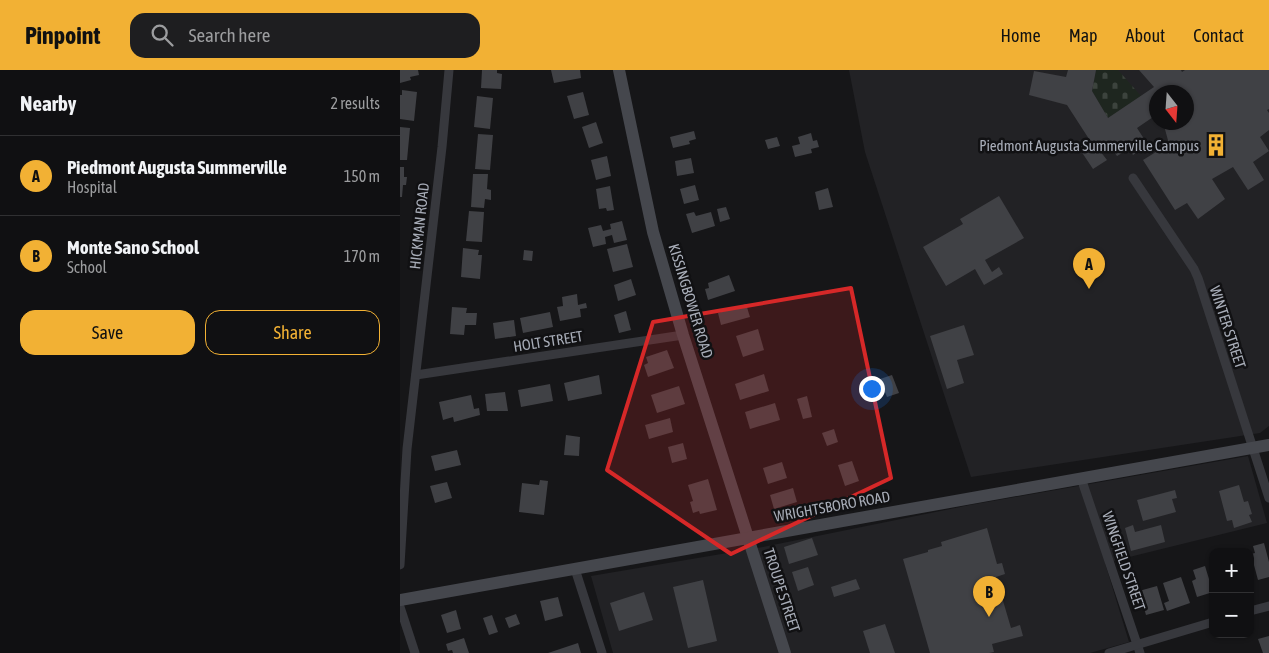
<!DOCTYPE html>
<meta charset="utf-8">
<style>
body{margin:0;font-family:"Asap Condensed",sans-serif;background:#1e1e20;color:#f1f3f6}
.controls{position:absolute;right:15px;bottom:15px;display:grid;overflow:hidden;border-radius:10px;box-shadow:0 1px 4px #0004}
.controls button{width:45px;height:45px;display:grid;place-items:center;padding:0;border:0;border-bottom:1px solid #303032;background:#101012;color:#f1f3f6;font:25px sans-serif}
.compass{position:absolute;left:749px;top:15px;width:45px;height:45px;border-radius:50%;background:#101012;box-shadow:0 1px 4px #0004;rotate:163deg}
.you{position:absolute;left:471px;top:318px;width:18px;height:18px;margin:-12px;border:4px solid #fff;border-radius:50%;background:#1a73e8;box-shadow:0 0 0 8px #1a73e833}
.badge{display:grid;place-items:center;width:32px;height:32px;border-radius:50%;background:#f2b134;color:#111;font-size:16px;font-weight:700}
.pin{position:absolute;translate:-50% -41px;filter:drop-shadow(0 1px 2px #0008)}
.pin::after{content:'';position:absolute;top:26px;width:18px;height:15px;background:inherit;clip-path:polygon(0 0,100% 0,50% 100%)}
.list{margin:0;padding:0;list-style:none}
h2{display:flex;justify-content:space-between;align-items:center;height:65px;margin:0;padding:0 20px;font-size:21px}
h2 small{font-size:16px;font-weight:400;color:#9c9d9f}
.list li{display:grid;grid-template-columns:32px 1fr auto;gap:15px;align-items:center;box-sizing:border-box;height:80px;padding:0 20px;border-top:1px solid #303032}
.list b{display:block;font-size:19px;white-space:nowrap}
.list p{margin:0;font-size:16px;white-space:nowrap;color:#9c9d9f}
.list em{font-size:16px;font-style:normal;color:#9c9d9f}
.actions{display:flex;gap:10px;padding:15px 20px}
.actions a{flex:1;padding:11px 0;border:1px solid #f2b134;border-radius:15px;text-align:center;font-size:18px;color:#f2b134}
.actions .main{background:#f2b134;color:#111}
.icon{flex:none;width:28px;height:28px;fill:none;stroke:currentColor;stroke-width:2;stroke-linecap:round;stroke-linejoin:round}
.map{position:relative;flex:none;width:869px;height:583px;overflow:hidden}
header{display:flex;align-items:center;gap:30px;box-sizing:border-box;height:70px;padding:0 25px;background:#f2b134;color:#111}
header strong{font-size:24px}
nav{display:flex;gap:28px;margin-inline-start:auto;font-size:18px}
.search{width:350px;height:45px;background:#1e1e20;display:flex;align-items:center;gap:12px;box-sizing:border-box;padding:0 18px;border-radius:15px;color:#9c9d9f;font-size:19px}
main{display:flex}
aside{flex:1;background:#101012}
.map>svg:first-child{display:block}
.built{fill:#222225;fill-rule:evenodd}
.cemetery{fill:url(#cemetery-stones)}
.building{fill:#404145}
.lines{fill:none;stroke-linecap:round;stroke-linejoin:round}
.street{stroke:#37383d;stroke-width:9}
.secondary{stroke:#45474d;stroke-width:12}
.marked{fill:#d62828;fill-opacity:0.2;stroke:#d62828;stroke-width:4;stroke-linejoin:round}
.labels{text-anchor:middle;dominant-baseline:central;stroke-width:5;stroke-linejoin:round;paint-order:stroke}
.poi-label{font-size:15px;fill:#a8adb8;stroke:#111113;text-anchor:end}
.street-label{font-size:15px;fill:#a8adb8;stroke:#111113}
</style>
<header>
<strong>Pinpoint</strong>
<div class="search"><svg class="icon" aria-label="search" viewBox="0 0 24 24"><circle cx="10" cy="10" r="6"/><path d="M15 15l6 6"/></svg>Search here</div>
<nav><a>Home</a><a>Map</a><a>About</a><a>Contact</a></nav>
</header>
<main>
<aside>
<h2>Nearby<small>2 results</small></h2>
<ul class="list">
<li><span class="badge">A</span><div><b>Piedmont Augusta Summerville</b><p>Hospital</p></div><em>150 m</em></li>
<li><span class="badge">B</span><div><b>Monte Sano School</b><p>School</p></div><em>170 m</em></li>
</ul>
<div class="actions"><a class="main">Save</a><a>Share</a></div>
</aside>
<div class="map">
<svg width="869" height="583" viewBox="0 0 869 583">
<defs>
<pattern id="cemetery-stones" width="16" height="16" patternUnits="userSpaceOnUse" patternTransform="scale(1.25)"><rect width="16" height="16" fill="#1e261f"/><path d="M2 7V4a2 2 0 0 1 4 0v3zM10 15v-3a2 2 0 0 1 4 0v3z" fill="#3c433d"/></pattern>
</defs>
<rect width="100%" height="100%" fill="#161618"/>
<g class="built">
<path d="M449,0H869V356L860,363L571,407L465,82ZM756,22H786V52H756Z"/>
<path d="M848,386L867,453L705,493L729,572L690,583H213L191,506L363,477L570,435Z"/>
</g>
<path class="cemetery" d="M696,0H718L741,26L708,48L692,21Z"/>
<g class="building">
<path d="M0,0H18L19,5L10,7L11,10L0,13Z"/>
<path d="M82,0H97V3L102,4L101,19L81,18Z"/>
<path d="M151,0H180L181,8L154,13Z"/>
<path d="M668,0H696L692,21L708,48L754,17L739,0H781L782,2L785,0H869V39L867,40L869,43V60L860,67L869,81L853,92L864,110L848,120L833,97L812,109L825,129L798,149L787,133L775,140L743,90L769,74L763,52H786V22H756V45L737,58L748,75L733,85L729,79L717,86L709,75L700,81L707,90L693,99L679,78L689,69L667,35L629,25L634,1L666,7Z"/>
<path d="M2,20L17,22L14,51L0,49V25H2Z"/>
<path d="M183,22L189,45L174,49L167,26Z"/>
<path d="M77,26L93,28L90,59L74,57Z"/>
<path d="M196,52L203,73L189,78L182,57Z"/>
<path d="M0,57L10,58L7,90H0Z"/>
<path d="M294,61L296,69L289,71L290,74L273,78L270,67Z"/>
<path d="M411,63L413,71L417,70L419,77L411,79L412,83L395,87L392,76L400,74L398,67Z"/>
<path d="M78,64L93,65L90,100L75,99Z"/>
<path d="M377,67L380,76L368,79L365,70Z"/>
<path d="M207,86L211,106L196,110L191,90Z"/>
<path d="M291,88L294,103L277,106L275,91Z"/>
<path d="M0,97H4V107H7L6,115H3L2,127H0Z"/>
<path d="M73,104H88L87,119L91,120V130L85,129L84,138L71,137Z"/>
<path d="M295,115L299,130L284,134L280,119Z"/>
<path d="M210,116L214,140L207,141L206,138L199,139L196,119Z"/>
<path d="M428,118L433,137L419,140L415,122Z"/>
<path d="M599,126L624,168L585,190L592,202L599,197L603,204L584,215L575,199L546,216L523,177L563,154L560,149Z"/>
<path d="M326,137L330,149L320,152L317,139Z"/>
<path d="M69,141L84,142L82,172L66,171Z"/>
<path d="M294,142L296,146L311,142L315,156L292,163L286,144Z"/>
<path d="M222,151L227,170L214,173L212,165L205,167L206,174L193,177L188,158L201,155L203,161L211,159L210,154Z"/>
<path d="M227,174L233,197L213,202L207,179Z"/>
<path d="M63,178L79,180L78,185H82L80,209L61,207Z"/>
<path d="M124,180L133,181L132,191L123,190Z"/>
<path d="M329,205L335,221L308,230L305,219L309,218L308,213Z"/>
<path d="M231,209L236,225L218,231L214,215Z"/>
<path d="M177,224L178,235L186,233L187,238L180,239L181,247L160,251L157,237L163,236L162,227Z"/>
<path d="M346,234L350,247L321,255L318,243Z"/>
<path d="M52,237L67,238L66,243H77L76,255H65L64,265L50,264Z"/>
<path d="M226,241L231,260L219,263L214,245Z"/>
<path d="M150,242L153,257L123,263L120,248Z"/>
<path d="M114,250L116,266L95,269L93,253Z"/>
<path d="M564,255L574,285L557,290L564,313L547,319L530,266Z"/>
<path d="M358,259L364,280L343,287L336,266Z"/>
<path d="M267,280L274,298L248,307L244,295L248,293L246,287Z"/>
<path d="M364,304L369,321L340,330L335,314Z"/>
<path d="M199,305L202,324L168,331L164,313Z"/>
<path d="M492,305L499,323L487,327L480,309Z"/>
<path d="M150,314L153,331L121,337L118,320Z"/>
<path d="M279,316L285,334L257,343L251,325Z"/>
<path d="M105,322L108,341H87L85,324Z"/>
<path d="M71,325L74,339L79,338L80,345L54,352L53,347L43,350L39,332Z"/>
<path d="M407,326L412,347L403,349L397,329Z"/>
<path d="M375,333L380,350L350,359L345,342Z"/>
<path d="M270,348L273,362L249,369L245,355Z"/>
<path d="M434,359L438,372L427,376L422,363Z"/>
<path d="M166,365L180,367L179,386L164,385Z"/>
<path d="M283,373L287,389L272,393L268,377Z"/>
<path d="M57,380L61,395L35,401L31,386Z"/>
<path d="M452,391L459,411L445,416L438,395Z"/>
<path d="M382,392L387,408L368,414L363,398Z"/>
<path d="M308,409L317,440L300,444L299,441L293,443L290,432L293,431L288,415Z"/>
<path d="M140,410L148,411L144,445L119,442L122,413L139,415Z"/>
<path d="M47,412L52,428L35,433L30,416Z"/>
<path d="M839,415L844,432L848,431L852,444L849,445L852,452L834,458L832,450L827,451L819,421Z"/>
<path d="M393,418L397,432L374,439L370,425Z"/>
<path d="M775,420L777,428L772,429L776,442L743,451L737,430Z"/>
<path d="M733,455L735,462L761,455L765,472L731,481L725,458Z"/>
<path d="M587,458L597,494L602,493L605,504L596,507L611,558L620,555L623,566L592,574L594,582L589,583H530L503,489L528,482V480L542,476L541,472Z"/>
<path d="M412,468L418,485L389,494L384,477Z"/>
<path d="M864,473L869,492V507L858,510L851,484L855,483L853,476Z"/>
<path d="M805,496L813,522L797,527L792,511L796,509L793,500Z"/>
<path d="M408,497L414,515L398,521L392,502Z"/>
<path d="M781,507L790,533L767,541L764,533L769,531L763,513Z"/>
<path d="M456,509L460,519L434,527L431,517Z"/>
<path d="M303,510L317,571L288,578L273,517Z"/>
<path d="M757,516L764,540L746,545L739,521Z"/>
<path d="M244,522L253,550L219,561L210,533Z"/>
<path d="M158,527L163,546L145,551L140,531Z"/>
<path d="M56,540L61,559L47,563L41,545Z"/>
<path d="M116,544L120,554L109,558L105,548Z"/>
<path d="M92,545L98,562L89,565L83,548Z"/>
<path d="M485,554L495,583H470L463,561Z"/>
<path d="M869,566V583H863L858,569Z"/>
<path d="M64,568L69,583H53L52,580L48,581L46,574Z"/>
<path d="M178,573L181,583H148Z"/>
</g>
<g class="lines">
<g class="street">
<path d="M733,108L794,199L798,208L869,428"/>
<path d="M16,305L283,265"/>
<path d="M681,408L740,583"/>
<path d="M0,495L7,379L42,77L49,0"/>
<path d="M175,499L202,583"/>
<path d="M0,537L15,583"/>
<path d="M850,541L869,536"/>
<path d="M709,583L813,552"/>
</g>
<g class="secondary">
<path d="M219,0L253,162L283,265L385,583"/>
<path d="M0,530L869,375"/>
</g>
</g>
<path class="marked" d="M451,218L491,408L331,484L207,400L253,252Z"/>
<defs>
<symbol id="building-bare" viewBox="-9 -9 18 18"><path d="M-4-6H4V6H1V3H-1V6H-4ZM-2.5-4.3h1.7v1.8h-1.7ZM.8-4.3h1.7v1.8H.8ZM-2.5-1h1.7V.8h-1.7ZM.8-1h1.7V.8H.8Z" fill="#f2b134" stroke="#111113" stroke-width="2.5" paint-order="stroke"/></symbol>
</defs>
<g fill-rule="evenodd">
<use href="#building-bare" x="800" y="59" width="32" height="32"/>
</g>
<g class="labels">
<g class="poi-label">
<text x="799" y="75">Piedmont Augusta Summerville Campus</text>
</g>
<g class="street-label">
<text transform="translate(19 156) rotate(-84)">HICKMAN ROAD</text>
<text transform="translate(291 231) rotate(73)">KISSINGBOWER ROAD</text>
<text transform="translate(828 257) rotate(72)">WINTER STREET</text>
<text transform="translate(148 271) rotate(-9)">HOLT STREET</text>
<text transform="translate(432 436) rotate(-10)">WRIGHTSBORO ROAD</text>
<text transform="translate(724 491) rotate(71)">WINGFIELD STREET</text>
<text transform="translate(382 520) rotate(72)">TROUPE STREET</text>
</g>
</g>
</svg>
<div class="controls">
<button>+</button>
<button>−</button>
</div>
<svg class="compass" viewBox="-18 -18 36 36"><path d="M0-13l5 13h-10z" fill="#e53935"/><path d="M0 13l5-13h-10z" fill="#9c9d9f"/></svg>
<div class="you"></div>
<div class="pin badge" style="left:689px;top:219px">A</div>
<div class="pin badge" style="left:589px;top:547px">B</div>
</div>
</main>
